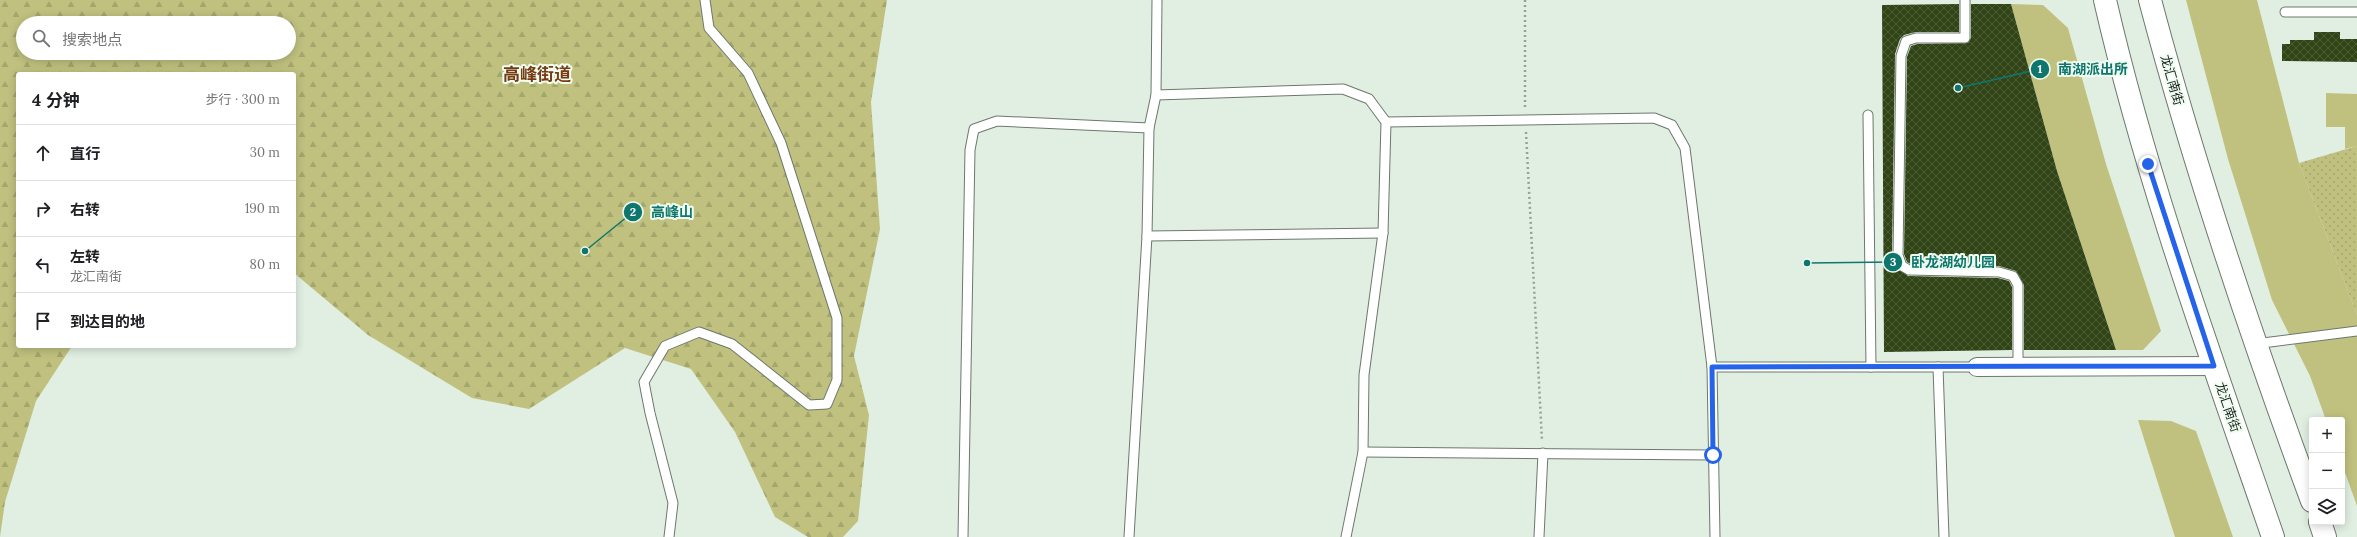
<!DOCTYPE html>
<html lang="zh">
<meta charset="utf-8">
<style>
body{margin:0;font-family:Lora,"Noto Sans SC",serif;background:#f2f2f2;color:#202124}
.controls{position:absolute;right:12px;bottom:12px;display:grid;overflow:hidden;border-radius:4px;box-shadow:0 2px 10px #0003}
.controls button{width:36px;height:36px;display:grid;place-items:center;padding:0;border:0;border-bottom:1px solid #e0e0e0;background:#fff;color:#202124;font:20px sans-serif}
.stop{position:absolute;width:12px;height:12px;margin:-9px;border:3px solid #2563eb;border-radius:50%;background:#fff}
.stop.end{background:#2563eb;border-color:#fff;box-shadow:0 1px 4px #0008}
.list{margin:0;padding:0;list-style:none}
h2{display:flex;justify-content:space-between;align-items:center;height:52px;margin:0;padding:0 16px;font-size:17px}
h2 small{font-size:13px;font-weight:400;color:#757577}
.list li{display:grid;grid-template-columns:26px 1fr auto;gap:12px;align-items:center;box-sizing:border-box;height:56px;padding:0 16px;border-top:1px solid #e0e0e0}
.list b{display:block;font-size:15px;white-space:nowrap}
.list p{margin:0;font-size:13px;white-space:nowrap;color:#757577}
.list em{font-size:13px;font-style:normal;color:#757577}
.icon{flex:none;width:22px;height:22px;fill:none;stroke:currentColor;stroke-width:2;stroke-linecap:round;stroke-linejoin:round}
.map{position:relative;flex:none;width:2357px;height:537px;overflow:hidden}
.search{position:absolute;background:#fff;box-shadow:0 2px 10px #0003;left:16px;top:16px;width:280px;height:44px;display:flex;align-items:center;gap:10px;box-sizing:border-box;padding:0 14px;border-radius:22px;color:#757577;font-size:15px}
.panel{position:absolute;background:#fff;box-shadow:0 2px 10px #0003;left:16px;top:72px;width:280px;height:276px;border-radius:4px}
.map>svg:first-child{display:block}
.grass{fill:#c0c17f}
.forest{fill:url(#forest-firs);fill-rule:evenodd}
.park{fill:url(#park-dots)}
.building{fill:url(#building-cross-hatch)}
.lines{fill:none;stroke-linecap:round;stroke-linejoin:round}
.lane-casing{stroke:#6c786d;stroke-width:11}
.street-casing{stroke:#6c786d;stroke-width:20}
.secondary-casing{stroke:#6c786d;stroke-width:24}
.path{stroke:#96a198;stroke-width:2.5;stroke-dasharray:2 3;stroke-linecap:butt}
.lane{stroke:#fff;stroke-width:9}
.street{stroke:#fff;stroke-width:18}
.secondary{stroke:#fff;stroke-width:22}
.route{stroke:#2563eb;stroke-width:5}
.labels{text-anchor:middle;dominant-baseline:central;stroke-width:4;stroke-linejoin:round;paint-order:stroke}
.street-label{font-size:13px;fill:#1b201c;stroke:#effdf0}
.district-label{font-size:17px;font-weight:bold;fill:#783a13;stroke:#effdf0}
.leader{fill:none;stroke:#0f766e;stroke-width:1.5}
.callout-dot{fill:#0f766e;stroke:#effdf0;stroke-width:1.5}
.mark-label{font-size:12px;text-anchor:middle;font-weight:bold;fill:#fff}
.callout-label{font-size:14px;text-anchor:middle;font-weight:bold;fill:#0f766e;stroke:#effdf0;stroke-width:4;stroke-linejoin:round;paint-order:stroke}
</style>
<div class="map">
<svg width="2357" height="537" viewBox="0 0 2357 537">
<defs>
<pattern id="forest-firs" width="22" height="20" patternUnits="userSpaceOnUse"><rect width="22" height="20" fill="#c0c17f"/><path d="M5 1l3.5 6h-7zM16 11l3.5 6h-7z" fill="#a4a66d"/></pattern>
<pattern id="park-dots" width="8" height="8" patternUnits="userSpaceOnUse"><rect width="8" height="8" fill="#c0c17f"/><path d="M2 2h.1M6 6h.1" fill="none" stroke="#a4a66d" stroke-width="1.8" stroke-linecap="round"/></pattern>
<pattern id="building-cross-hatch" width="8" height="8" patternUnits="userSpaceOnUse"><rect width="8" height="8" fill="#304415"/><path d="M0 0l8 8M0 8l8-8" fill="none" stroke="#4c5c36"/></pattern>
</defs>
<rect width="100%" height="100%" fill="#e1efe3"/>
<g class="grass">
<path d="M2186,0H2257L2299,163L2357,315V506L2342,464V420H2326L2310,376L2272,300L2228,159Z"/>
<path d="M2011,4L2043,5L2068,28L2106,164L2161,331L2143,350H2116L2057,171Z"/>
<path d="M2326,93L2357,94V146L2345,149V127H2326Z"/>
<path d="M2138,420L2171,421L2196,431L2233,537H2175Z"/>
</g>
<path class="forest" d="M0,0H887L871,102L880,229L854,356L869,415L858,521L843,537H808L775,517L735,432L691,369L625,348L529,409L472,398L368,335L294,273V74H18V346H72L36,401L5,502L0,537ZM23,23H289V53H23Z"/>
<path class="park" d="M2357,146V315L2299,163Z"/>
<g class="building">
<path d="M1959,4V32H1916L1904,35L1900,39L1895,54L1892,255L1897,268L1908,276L1998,278L2009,281L2012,287V350L1884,352L1882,5Z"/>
<path d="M1971,4H2011L2057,171L2116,350H2024V285L2016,271L1999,266L1911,264L1907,262L1904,254L1907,57L1911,46L1917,44L1968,43L1971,38Z"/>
<path d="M2314,32H2340V39H2357V62L2282,61V44H2290V40H2314Z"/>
</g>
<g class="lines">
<defs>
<g id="lane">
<path d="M1965,0V38H1916L1906,41L1901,56L1898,255L1902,266L1909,270L1999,272L2013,276L2018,285V367"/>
<path d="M2285,12H2357"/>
<path d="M1156,95L1343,89L1369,99L1386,122L1383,233L1364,375L1363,452L1346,537"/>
<path d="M1868,115L1871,367"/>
<path d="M1386,122L1654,118L1672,125L1685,148L1712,367L1715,537"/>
<path d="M1147,236L1383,233"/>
<path d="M2255,344L2357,331"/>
<path d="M1712,367H1977"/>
<path d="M1938,367L1944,537"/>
<path d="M1363,452L1713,455"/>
<path d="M669,537L673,503L650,413L644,382L665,346L699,332L732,344L809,405L827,404L837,380V318L781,143L748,73L709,28L705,0"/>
<path d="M963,537L970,150L974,129L997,121L1149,128"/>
<path d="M1129,537L1147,236L1149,128L1156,95L1157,0"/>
<path d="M1539,537L1543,453"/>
</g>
<path id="street" d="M1977,367L2215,366"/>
<g id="secondary">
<path d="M2105,0C2147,183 2212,360 2273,537"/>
<path d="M2150,0C2195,170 2251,336 2312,501"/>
<path d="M2320,522L2325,537"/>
</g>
</defs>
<use href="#lane" class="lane-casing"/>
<use href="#street" class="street-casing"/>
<use href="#secondary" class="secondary-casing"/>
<g class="path">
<path d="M1525,0V107"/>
<path d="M1526,132L1542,441"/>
</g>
<use href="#lane" class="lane"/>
<use href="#street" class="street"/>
<use href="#secondary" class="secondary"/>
</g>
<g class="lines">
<path class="route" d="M1713,455L1712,367L2214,366L2148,164"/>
</g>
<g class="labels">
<g class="street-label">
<text transform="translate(2172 80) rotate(74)">龙汇南街</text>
<text transform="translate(2228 407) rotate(71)">龙汇南街</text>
</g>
<g class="district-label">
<text x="537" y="74">高峰街道</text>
</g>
</g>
<path class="leader" d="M1958 88L2040 69M585 251L633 212M1807 263L1893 262"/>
<g class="callout-dot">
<circle cx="1958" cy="88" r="4"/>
<circle cx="585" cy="251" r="4"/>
<circle cx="1807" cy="263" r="4"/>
<circle cx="2040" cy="69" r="10"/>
<circle cx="633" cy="212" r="10"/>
<circle cx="1893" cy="262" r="10"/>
</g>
<g class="mark-label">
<text x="2040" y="73">1</text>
<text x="633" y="216">2</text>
<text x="1893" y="266">3</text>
</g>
<g class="callout-label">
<text x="2093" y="74">南湖派出所</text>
<text x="672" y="217">高峰山</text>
<text x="1953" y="267">卧龙湖幼儿园</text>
</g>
</svg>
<div class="controls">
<button>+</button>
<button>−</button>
<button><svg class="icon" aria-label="layers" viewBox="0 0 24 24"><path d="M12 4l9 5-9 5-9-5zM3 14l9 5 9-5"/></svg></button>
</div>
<div class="stop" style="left:1713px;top:455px"></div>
<div class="stop end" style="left:2148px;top:164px"></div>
<div class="search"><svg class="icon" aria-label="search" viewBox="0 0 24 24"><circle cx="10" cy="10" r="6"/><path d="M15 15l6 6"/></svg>搜索地点</div>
<section class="panel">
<h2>4 分钟<small>步行 · 300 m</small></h2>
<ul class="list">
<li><svg class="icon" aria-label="ahead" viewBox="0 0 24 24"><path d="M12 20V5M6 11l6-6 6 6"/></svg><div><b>直行</b></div><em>30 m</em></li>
<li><svg class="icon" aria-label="right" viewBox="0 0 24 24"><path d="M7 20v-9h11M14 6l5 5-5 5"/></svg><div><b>右转</b></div><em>190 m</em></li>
<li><svg class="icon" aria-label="left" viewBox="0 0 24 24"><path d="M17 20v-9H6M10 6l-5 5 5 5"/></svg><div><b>左转</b><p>龙汇南街</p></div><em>80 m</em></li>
<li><svg class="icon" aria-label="arrive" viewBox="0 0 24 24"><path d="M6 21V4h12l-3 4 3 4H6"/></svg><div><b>到达目的地</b></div></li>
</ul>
</section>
</div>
